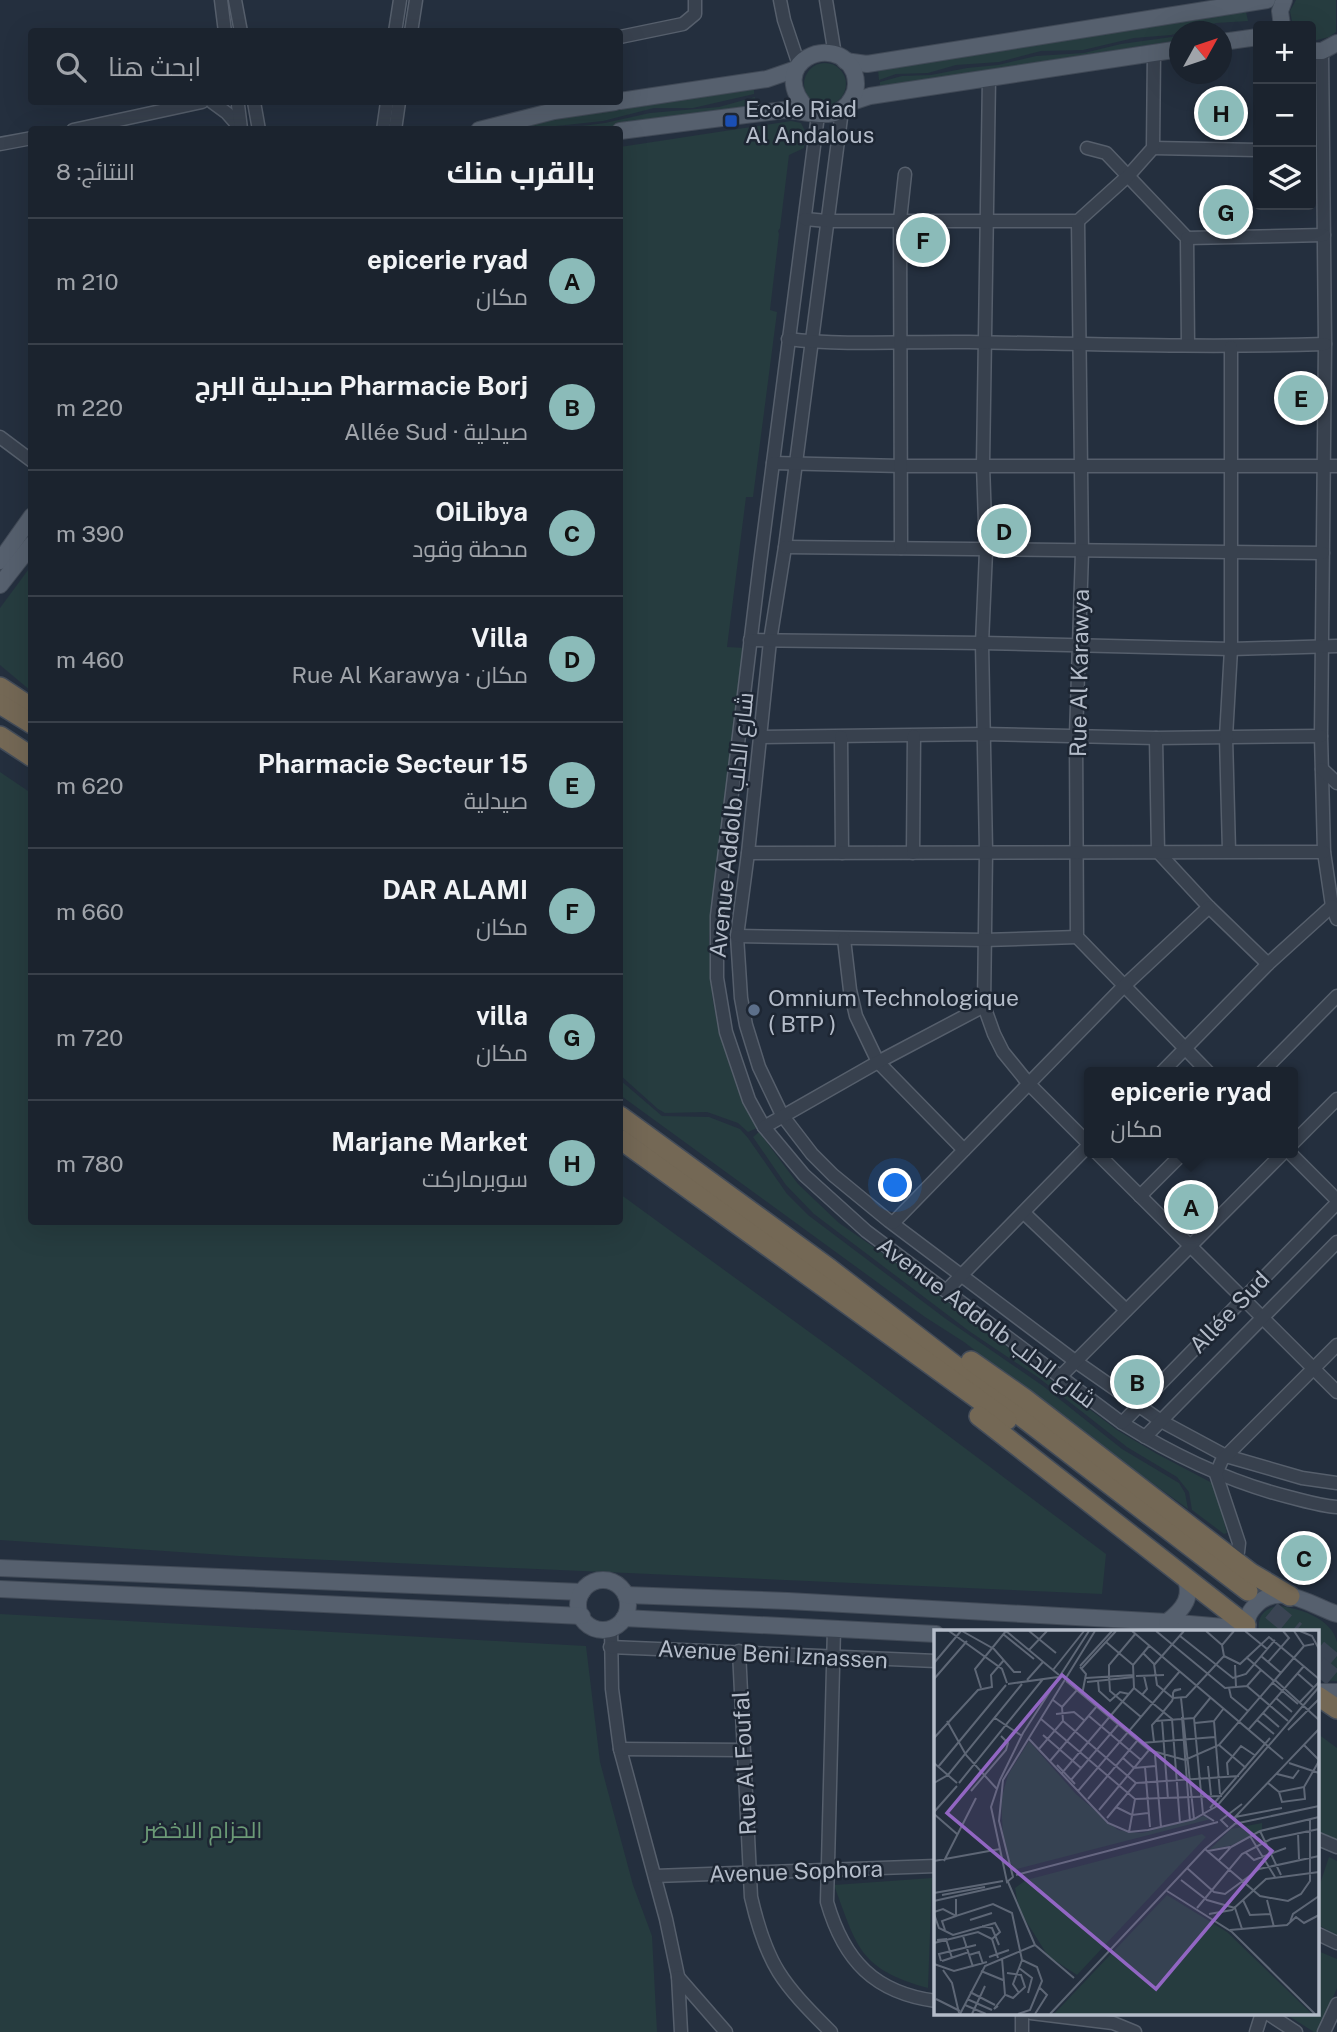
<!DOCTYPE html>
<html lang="ar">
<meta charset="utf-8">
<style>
body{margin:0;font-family:"Public Sans",Cairo,sans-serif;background:#242b36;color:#f1f3f6;direction:rtl}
.controls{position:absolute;right:21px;top:21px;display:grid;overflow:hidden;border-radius:7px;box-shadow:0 7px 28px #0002}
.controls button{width:63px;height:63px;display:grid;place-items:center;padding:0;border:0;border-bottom:2px solid #39404a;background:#1b232e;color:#f1f3f6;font:35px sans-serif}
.compass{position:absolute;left:1169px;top:21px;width:63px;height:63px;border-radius:50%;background:#1b232e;box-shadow:0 7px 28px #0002;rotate:50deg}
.you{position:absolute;left:896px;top:1186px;width:24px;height:24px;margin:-18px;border:5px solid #fff;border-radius:50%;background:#1a73e8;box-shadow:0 0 0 10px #1a73e833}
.badge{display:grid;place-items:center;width:46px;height:46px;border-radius:50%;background:#8bbbb9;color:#111;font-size:23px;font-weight:700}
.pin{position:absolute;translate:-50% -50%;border:4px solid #fff;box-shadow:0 2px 7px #0006}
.popup{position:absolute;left:1084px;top:1067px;width:214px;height:91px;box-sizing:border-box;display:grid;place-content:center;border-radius:7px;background:#1b232e;filter:drop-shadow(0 2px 5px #0005);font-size:23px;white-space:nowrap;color:#a0a4aa}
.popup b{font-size:26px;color:#f1f3f6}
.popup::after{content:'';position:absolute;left:50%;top:100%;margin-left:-14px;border:14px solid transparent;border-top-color:#1b232e}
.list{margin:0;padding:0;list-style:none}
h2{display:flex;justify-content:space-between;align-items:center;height:91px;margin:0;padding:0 28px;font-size:30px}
h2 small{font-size:23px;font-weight:400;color:#a0a4aa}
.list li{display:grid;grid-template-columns:46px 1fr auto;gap:21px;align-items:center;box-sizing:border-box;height:126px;padding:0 28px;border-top:2px solid #39404a}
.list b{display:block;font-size:26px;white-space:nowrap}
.list p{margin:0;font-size:23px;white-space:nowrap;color:#a0a4aa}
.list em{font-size:23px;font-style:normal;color:#a0a4aa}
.icon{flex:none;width:38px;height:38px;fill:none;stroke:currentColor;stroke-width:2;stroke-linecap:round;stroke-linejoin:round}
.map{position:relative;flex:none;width:1337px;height:2032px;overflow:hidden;direction:ltr}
.search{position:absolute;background:#1b232e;box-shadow:0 7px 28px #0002;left:28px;top:28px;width:595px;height:77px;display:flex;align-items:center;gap:18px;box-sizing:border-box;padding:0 24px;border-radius:7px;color:#a0a4aa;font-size:26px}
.panel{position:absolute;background:#1b232e;box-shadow:0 7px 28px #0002;left:28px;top:126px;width:595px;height:1099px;border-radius:7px;direction:rtl}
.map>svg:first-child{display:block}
.green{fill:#263c3f}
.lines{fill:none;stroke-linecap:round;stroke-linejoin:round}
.highway-tunnel{stroke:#3a4453;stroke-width:19;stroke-dasharray:19 10;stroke-linecap:butt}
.minor-casing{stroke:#565f6c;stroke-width:15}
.major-casing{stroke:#414a57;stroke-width:18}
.highway-casing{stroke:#434c59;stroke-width:22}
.minor{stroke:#38414e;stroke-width:12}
.major{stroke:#56606e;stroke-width:16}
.highway{stroke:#746855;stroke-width:19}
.transit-dot{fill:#1a4fb4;stroke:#1d2633;stroke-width:2.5}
.service-dot{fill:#5c6f8a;stroke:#1d2633;stroke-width:2.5}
.labels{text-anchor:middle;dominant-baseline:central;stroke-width:5;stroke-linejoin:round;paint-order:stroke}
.poi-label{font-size:23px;fill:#b4bcc9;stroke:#1d2633;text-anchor:start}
.street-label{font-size:23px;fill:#b4bcc9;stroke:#1d2633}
.park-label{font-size:23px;fill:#6b9a76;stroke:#1d2633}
.inset-road{fill:none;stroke:#5e6776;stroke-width:2}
.view{fill:#9266c3;fill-opacity:0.15;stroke:#9266c3;stroke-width:3.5}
.inset-edge{fill:none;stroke:#b4bcc9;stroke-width:3.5}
</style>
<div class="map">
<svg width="1337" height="2032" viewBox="0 0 1337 2032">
<rect width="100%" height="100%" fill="#242f3e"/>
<g class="green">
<path d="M1296,0H1336V32L1329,37L1313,41L1311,40V26H1293L1290,11Z"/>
<path d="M1246,12L1248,21L1216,23L1171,35L1134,38L1083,50L1041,51L999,62L956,65L928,73L896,74L879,80L878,69Z"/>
<path d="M1179,36V40L880,87V82L902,76L931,75L967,68L998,65L1036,56L1084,53L1121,44Z"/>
<circle cx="825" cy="84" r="21"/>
<path d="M754,88V94L693,108H654L603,121L528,129L508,130L540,121Z"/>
<path d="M755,97L756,105C688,115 621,129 552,130L605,123L650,113L719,107Z"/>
<path d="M791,121L801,123L806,133L804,148L789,155L780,228L778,231L779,234L770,310L777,312L753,497H746L727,647L745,648L709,938L712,996L719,1033L737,1088L757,1128L748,1132L738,1123L707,1112L665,1113L658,1109L620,1075V147Z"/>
<path d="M31,566V691L0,665V608Z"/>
<path d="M0,772L31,793L32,1222H620V1194L849,1361L1106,1554L1102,1594L239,1556L0,1540Z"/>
<path d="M620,1080L662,1116L709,1117L740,1129L748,1138L787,1194L808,1215L946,1319L1043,1386L1122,1449L1179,1483L1185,1493L1188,1509L1104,1448L964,1342L925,1317L620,1095Z"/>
<path d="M759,1132L798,1184L839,1223L888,1257L1117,1430L1157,1454L1214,1484L1227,1533L1224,1534L1192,1510L1189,1492L1177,1477L1127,1447L1039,1378L969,1331L814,1214L786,1185L753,1137Z"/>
<path d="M1277,1606C1297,1607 1332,1618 1337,1642C1337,1654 1337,1669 1337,1681L1318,1680V1631H1259C1257,1618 1263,1609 1277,1606Z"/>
<path d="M0,1614L586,1646L600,1762L633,1885L652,1936L657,2032H0Z"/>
<path d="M1318,1734L1337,1748V1842L1318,1835Z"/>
<path d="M1329,1857L1337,1861V1935L1318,1925V1890Z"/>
<path d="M932,1878L928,1988C859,1969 857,1947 834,1885Z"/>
<path d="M1318,1951L1337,1959V1988L1318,2032H1314L1284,2013H1318Z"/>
</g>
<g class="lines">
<g class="highway-tunnel">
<path d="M1249,1592L1296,1631"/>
<path d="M1318,1649L1337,1665"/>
<path d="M1318,1665L1337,1681"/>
</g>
<defs>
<g id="minor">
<path d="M221,0L225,32"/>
<path d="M235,0L241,32"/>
<path d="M780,0L784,20L799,65"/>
<path d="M826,0L835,55"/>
<path d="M395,32L400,0"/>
<path d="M411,32L416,0"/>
<path d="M620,37L683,24L695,14V0"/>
<path d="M1322,51L1325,344L1321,736L1324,852L1332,906L1337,919"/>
<path d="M989,78L983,465L986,551L982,643L986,851L984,1006L994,1034L1003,1052L1029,1084L1090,1145"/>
<path d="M212,102L227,113L241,129"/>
<path d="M254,102L259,130"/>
<path d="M238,105L241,129"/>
<path d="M842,110L785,547L770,641L748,853L737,936L741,998L746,1025L759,1067L782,1115L812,1154L833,1175L889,1221L1075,1361L1161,1421L1226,1456L1302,1478L1337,1483"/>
<path d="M818,115L760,563L717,916V978L726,1032L749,1100L764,1127L804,1175L866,1231L1122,1423C1175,1456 1229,1482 1289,1497C1305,1501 1321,1506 1337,1507"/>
<path d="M73,130L202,102"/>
<path d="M383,130L387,102"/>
<path d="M395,130L399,102"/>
<path d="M0,144L32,138"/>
<path d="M1087,148L1106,153L1187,238L1188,345"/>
<path d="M1153,148L1258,150"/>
<path d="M805,219L827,221H1078L1129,175L1153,148L1154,53"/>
<path d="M1078,221L1082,552L1076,736L1077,937L1208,1072"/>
<path d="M1187,238L1324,235"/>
<path d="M788,339C845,346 911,341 969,342C1088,344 1206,348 1325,344"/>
<path d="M0,437L32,461"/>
<path d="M773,463L902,466H1337"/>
<path d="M785,547L1323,553"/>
<path d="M901,548L900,220L905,174"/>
<path d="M750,640L982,643L1231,649L1337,646"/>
<path d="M760,737L983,734L1156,738L1321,736"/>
<path d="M841,737L842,853"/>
<path d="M1156,738L1158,852L1209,907L1268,964"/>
<path d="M1322,769L1337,783"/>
<path d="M1229,851L1226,737L1231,649V347"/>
<path d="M748,853L1324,852"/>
<path d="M913,853L914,736"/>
<path d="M737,936L984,940L1077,937"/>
<path d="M844,939L850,990L856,1016L878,1062L964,1150"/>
<path d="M1162,1072L1268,964L1332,906"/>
<path d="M1262,1072L1337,996"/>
<path d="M764,1127L878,1062L984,1006"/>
<path d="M1292,1144L1337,1099"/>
<path d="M1097,1153L1337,1392"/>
<path d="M1290,1153L1337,1200"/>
<path d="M1140,1196L1183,1153"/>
<path d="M1024,1213L1126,1310"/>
<path d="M893,1223L1124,986L1209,907"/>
<path d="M946,1291L1090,1144"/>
<path d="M1060,1377L1283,1153"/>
<path d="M1122,1423L1337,1203"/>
<path d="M1145,1437L1337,1242"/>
<path d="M1233,1559L1238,1552L1239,1543L1216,1474L1222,1460L1337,1345"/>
<path d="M611,1628L612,1689L620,1749L666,1919L678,1976L681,2032"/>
<path d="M834,1629L827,1902C844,1961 875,1993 936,2001"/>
<path d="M610,1647L936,1661"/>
<path d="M739,1651L751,1897C767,1966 782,1983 831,2032"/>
<path d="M620,1749L743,1750"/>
<path d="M1318,1839L1337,1847"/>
<path d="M655,1876L936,1866"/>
<path d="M1318,1934L1337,1943"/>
<path d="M678,1977L726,2032"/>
<path d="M1031,2013L1113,2023L1135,2032"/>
<path d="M1267,2013L1296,2032"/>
<path d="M1022,2032V2013"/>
<path d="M1256,2032L1262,2013"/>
<path d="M1324,2032L1337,2004"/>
</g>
<g id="major">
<path d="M1282,26L1280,11L1284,0"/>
<path d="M1222,42L1258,37"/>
<path d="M1311,51H1322L1337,43"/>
<path d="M845,61L867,64L1267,0"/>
<path d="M620,101L767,79L796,69"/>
<path d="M849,103L870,96L1180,49"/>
<path d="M479,130L554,111L615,102"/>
<path d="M620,131L784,110C807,110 838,125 852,98C857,90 857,81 854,72C836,30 762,63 809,111"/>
<path d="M0,561L32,516"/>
<path d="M0,585L32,544"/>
<path d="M0,1568L582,1592"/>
<circle cx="603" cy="1605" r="25"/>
<path d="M0,1589L582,1616"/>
<path d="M626,1595L788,1601L1167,1622L1247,1629"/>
<path d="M624,1618L936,1634"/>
<path d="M1167,1622C1184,1609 1194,1596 1184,1575"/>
<path d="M1248,1631C1245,1622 1248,1613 1255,1606C1279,1580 1312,1606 1337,1614"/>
<path d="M1318,1692H1337"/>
</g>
<g id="highway">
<path d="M0,687L32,708"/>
<path d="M0,704L32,724"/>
<path d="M0,736L32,757"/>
<path d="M620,1116L830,1269L1248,1591"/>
<path d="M620,1139L1007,1420"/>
<path d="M971,1361L1024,1398L1251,1573L1290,1596"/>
<path d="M979,1416L1246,1625"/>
<path d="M1318,1696L1337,1709"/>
</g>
</defs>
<use href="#minor" class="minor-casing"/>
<use href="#major" class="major-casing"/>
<use href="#highway" class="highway-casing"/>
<use href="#minor" class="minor"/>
<use href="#major" class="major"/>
<use href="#highway" class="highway"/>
</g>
<rect class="transit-dot" x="724" y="114" width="14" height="14" rx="3.5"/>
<circle class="service-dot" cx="754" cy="1010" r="7"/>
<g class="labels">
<g class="poi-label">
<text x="745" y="108">Ecole Riad<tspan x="745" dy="26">Al Andalous</tspan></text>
<text x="768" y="997">Omnium Technologique<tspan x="768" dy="26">( BTP )</tspan></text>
</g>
<g class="street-label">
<text transform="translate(1079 673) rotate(-89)">Rue Al Karawya</text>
<text transform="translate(731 825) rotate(-84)">Avenue Addolb شارع الدلب</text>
<text transform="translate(1229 1312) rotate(-46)">Allée Sud</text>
<text transform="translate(987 1322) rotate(37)">Avenue Addolb شارع الدلب</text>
<text transform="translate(773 1654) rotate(3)">Avenue Beni Iznassen</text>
<text transform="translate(744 1763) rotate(-93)">Rue Al Foufal</text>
<text transform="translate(796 1871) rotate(-2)">Avenue Sophora</text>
</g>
<g class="park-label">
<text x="203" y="1829">الحزام الاخضر</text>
</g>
</g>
<g transform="translate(934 1630)">
<rect width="385" height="385" fill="#242f3e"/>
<path d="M95,111L142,164L184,200L208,203L270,186L277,189L79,240L69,207L67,170L74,145ZM328,193V199L299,215L275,220L297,199ZM268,204L272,207L143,345L114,326L85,280L81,258L92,250ZM233,265L293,302L378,384H120Z" fill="#263c3f"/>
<path class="inset-road" d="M15,1L68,39L73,53M28,1L60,19L80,42H87M72,1L125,45M95,1L122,23M155,1L89,103L66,150L57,177L73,252L79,247L65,191L69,150L161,1M198,1L349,129M222,1L291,58L313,56L327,40M272,1L288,15M311,1L333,19M360,1L370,16L380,14M366,1L378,6L385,19M202,3L175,35V46L176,61L207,87M69,4L100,29M246,6L299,48L312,44L341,10M172,12L199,35M216,15L199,35L200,58L238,89L246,193M95,20L113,1M209,23L220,34L223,55L239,68L252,67L290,26L288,15L300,1M290,26L306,34L335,7L385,49M327,26L347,43M312,27L340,51M334,32L355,8L349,1M0,33L27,1M220,35L250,1M301,35L302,57M146,36L178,1M146,37L152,44L148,65M148,38L182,1M119,40L150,1M363,43L379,57M202,46L230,45M152,48L200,45M0,49L33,11M93,50L109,32M341,50L385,90M132,51L215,120L251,130L285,115L370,16M164,51L165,61L176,71L186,62L195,64M153,52L200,47M339,53L364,74M74,54L124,47M313,56L354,91M47,58L41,39L72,1M295,58L297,67L314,81M208,65L213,59L210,46M247,68L260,189M342,68L358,82M366,72L385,52M128,77L143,60M229,82L238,71L239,68V63L240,61L241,60L247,59L240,61M329,83L345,97M122,84L140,82L151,91M155,86L207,130M248,87L256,191M61,88L88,106M260,88L269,184L280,191M107,89L201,169L288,166M228,90L234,169M323,90L340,104M13,91L32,125L63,159M129,91L202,153L305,146M222,91L260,88L277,67M280,91L286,164M261,93L280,91L290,78M315,99L370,36M354,100L385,69M109,105L147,138M0,108L44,60L58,57L57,45L70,30M95,109L174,193L195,202L214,200L260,189L283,176L385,57M220,112L218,95L230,82M207,113L281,107M285,115L312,138M370,115L385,130M105,119L129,91L128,77L119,70M221,125L227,197M189,128L200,138L222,136M116,131L163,76M0,133L23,153M355,133L385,143M123,135L141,154M274,136L277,165M4,137L72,55M211,137L216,197M128,143L200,58M343,144L359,148L365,140M294,145L293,133L307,116L322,126M137,150L184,95M0,153L14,145L88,54M25,153L109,49M334,153L345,162L370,157M37,161L72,120L74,113L67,106M144,161L246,41M345,162L348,172L371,169L370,157L385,131M154,169L203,111M182,177L198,185L214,183M276,178L336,108M165,180L215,120M0,182L23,156M0,184L23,204M301,187L348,178M173,188L202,153M300,194L385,176M294,197L287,190L308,174M326,201L347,245M195,202L201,169M364,203L365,229M316,206L341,247M271,219L326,266L354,271L367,264L376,251V189M274,221L296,217M311,222L320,230L352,218M285,230L297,217L326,201L385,187M0,231L66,219M10,231L42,168M253,238L280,262L291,264L325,239L385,226M82,245L284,192M247,250L273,270L301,278M74,252L101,315M233,261L298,302L381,384M0,263L69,251M8,265L51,257M309,270L316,285L337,284M333,270L340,297M0,271L67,256M263,278L308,224L337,209L385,199M301,278L308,299M0,282L9,279L22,286L59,274L78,283L88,330L103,337L108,351L96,380L84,384M0,284L5,298L19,305L61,293L66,302L58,309M275,284L298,280L332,249L385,242M36,290L58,283M356,292L359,284L385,266M48,296L58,298L65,315M11,300L8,291L22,286V269M296,300L353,295L362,287L370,293L385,285M29,306L39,337M3,310L12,309L18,328M0,313L44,302L58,309L64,328M35,325L45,322L49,334M55,327L75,320M7,331L5,324L42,315M8,331L35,322M0,334L20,341L53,332M85,338L98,348L94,363M9,340L18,353L25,383M47,341L69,350M36,362L61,375M85,363L79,354L88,330M72,365L79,368L91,357L87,345L73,343M2,369L26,381M33,369L58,380M31,375L52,384M64,376L60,379L71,365L68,328M26,384L51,336L101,315L140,348M38,384L51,356M101,384L113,365L106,358M116,384L271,219L302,193L301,187L385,99"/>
<path class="view" d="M128,45L338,221L222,359L13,183Z"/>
<rect width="385" height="385" class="inset-edge"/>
</g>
</svg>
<div class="controls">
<button>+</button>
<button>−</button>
<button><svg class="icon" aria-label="layers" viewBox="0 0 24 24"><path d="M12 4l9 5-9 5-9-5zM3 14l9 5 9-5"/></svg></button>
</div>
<svg class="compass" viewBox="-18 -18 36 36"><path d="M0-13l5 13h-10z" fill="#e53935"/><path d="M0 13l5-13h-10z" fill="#a0a4aa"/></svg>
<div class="you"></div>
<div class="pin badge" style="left:1191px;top:1207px">A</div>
<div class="popup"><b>epicerie ryad</b>مكان</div>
<div class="pin badge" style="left:1137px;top:1382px">B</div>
<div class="pin badge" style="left:1304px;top:1558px">C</div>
<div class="pin badge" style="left:1004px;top:531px">D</div>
<div class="pin badge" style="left:1301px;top:398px">E</div>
<div class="pin badge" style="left:923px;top:240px">F</div>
<div class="pin badge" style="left:1226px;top:212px">G</div>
<div class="pin badge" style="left:1221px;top:113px">H</div>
<div class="search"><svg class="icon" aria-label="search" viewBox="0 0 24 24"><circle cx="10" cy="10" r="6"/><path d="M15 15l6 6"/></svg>ابحث هنا</div>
<section class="panel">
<h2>بالقرب منك<small>النتائج: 8</small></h2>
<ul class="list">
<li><span class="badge">A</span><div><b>epicerie ryad</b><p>مكان</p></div><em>210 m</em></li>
<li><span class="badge">B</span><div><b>Pharmacie Borj صيدلية البرج</b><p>صيدلية · Allée Sud</p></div><em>220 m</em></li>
<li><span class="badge">C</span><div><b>OiLibya</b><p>محطة وقود</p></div><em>390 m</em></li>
<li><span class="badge">D</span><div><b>Villa</b><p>مكان · Rue Al Karawya</p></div><em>460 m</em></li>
<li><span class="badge">E</span><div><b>Pharmacie Secteur 15</b><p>صيدلية</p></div><em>620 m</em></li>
<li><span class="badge">F</span><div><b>DAR ALAMI</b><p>مكان</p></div><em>660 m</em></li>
<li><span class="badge">G</span><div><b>villa</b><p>مكان</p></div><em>720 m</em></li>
<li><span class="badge">H</span><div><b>Marjane Market</b><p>سوبرماركت</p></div><em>780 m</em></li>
</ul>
</section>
</div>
